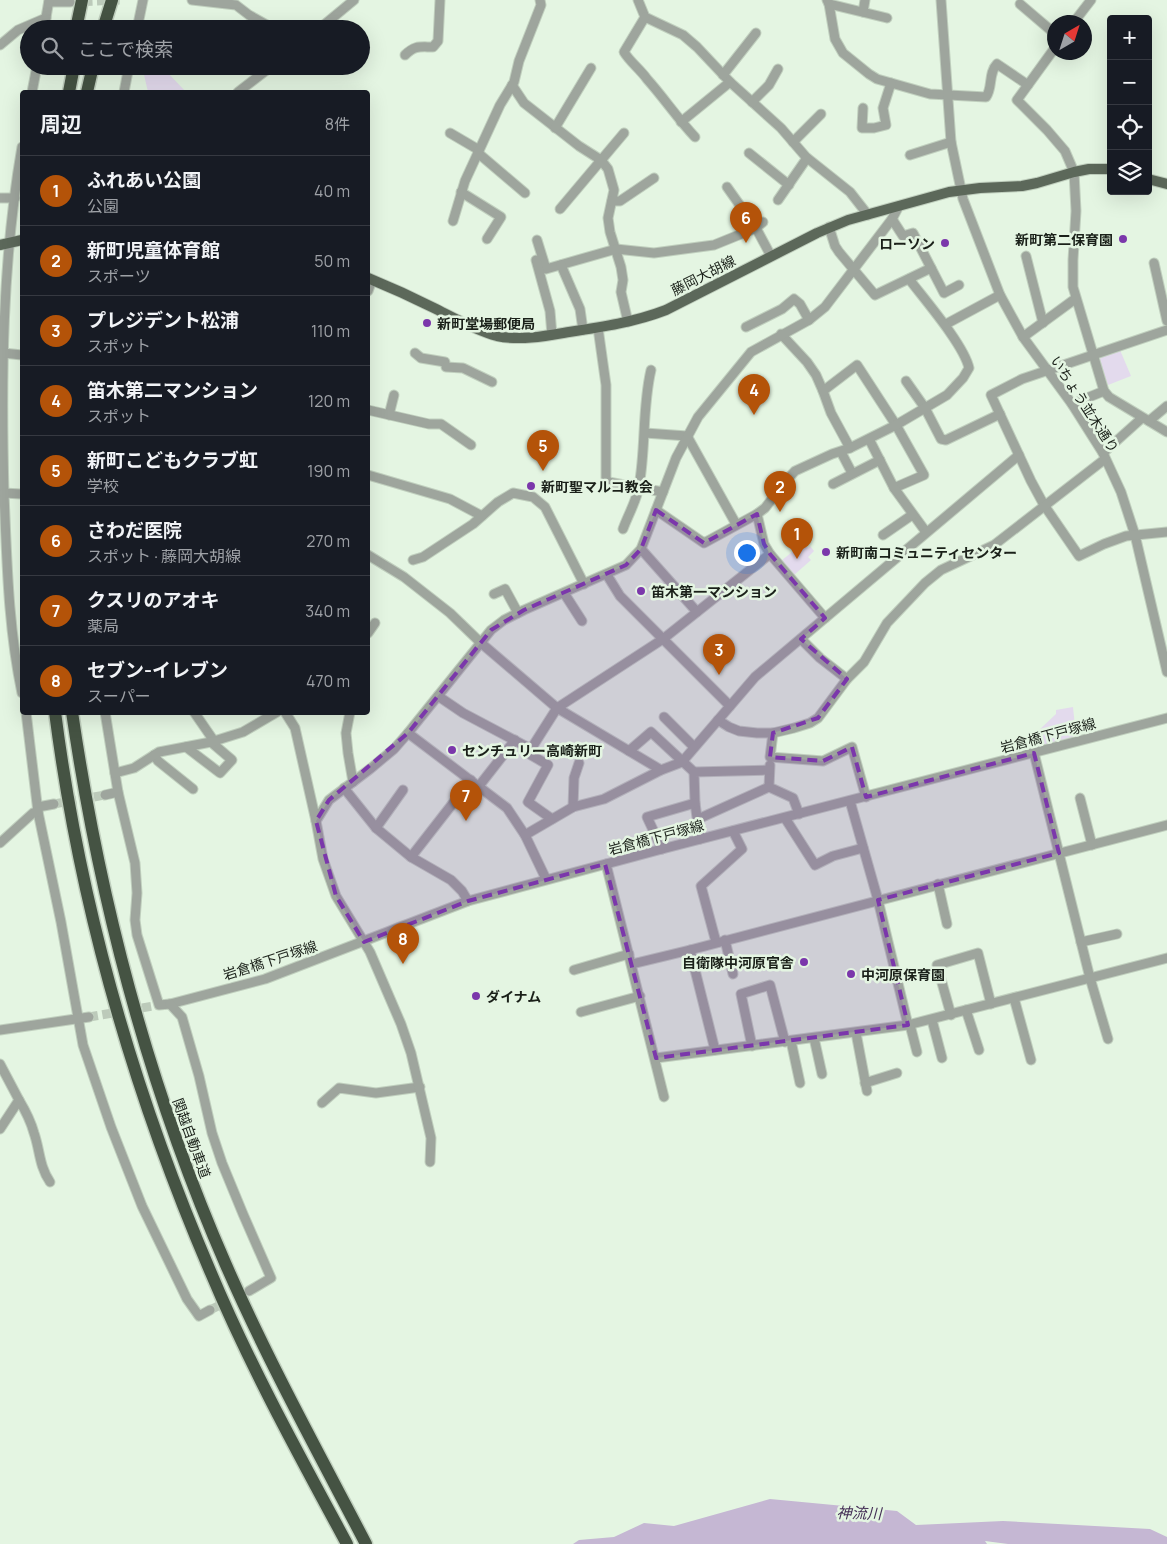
<!DOCTYPE html>
<html lang="ja">
<meta charset="utf-8">
<style>
body{margin:0;font-family:Manrope,"Noto Sans JP",sans-serif;background:#20242c;color:#f1f3f6}
.controls{position:absolute;right:15px;top:15px;display:grid;overflow:hidden;border-radius:5px;box-shadow:0 5px 20px #0002}
.controls button{width:45px;height:45px;display:grid;place-items:center;padding:0;border:0;border-bottom:1px solid #363941;background:#171b24;color:#f1f3f6;font:25px sans-serif}
.compass{position:absolute;left:1047px;top:15px;width:45px;height:45px;border-radius:50%;background:#171b24;box-shadow:0 5px 20px #0002;rotate:39deg}
.you{position:absolute;left:746px;top:552px;width:18px;height:18px;margin:-12px;border:4px solid #fff;border-radius:50%;background:#1a73e8;box-shadow:0 0 0 8px #1a73e833}
.badge{display:grid;place-items:center;width:32px;height:32px;border-radius:50%;background:#b45309;color:#fff;font-size:16px;font-weight:700}
.pin{position:absolute;translate:-50% -41px;filter:drop-shadow(0 1px 2px #0008)}
.pin::after{content:'';position:absolute;top:26px;width:18px;height:15px;background:inherit;clip-path:polygon(0 0,100% 0,50% 100%)}
.list{margin:0;padding:0;list-style:none}
h2{display:flex;justify-content:space-between;align-items:center;height:65px;margin:0;padding:0 20px;font-size:21px}
h2 small{font-size:16px;font-weight:400;color:#9ea1a6}
.list li{display:grid;grid-template-columns:32px 1fr auto;gap:15px;align-items:center;box-sizing:border-box;height:70px;padding:0 20px;border-top:1px solid #363941}
.list b{display:block;font-size:19px;white-space:nowrap}
.list p{margin:0;font-size:16px;white-space:nowrap;color:#9ea1a6}
.list em{font-size:16px;font-style:normal;color:#9ea1a6}
.icon{flex:none;width:28px;height:28px;fill:none;stroke:currentColor;stroke-width:2;stroke-linecap:round;stroke-linejoin:round}
.map{position:relative;flex:none;width:1167px;height:1544px;overflow:hidden}
.search{position:absolute;background:#171b24;box-shadow:0 5px 20px #0002;left:20px;top:20px;width:350px;height:55px;display:flex;align-items:center;gap:12px;box-sizing:border-box;padding:0 18px;border-radius:28px;color:#9ea1a6;font-size:19px}
.panel{position:absolute;background:#171b24;box-shadow:0 5px 20px #0002;left:20px;top:90px;width:350px;height:625px;border-radius:5px}
.map>svg:first-child{display:block}
.green{fill:#e3daed}
.water{fill:#c5b7d3}
.lines{fill:none;stroke-linecap:round;stroke-linejoin:round}
.minor-tunnel{stroke:#bccaba;stroke-width:9;stroke-dasharray:9 4.5;stroke-linecap:butt}
.minor-casing{stroke:#c0cfbe;stroke-width:11}
.major-casing{stroke:#c0cfbe;stroke-width:12}
.highway-casing{stroke:#c0cfbe;stroke-width:15}
.minor{stroke:#9ea59d;stroke-width:9}
.major{stroke:#5c685a;stroke-width:10}
.highway{stroke:#455343;stroke-width:12}
.marked{fill:#7b37ab;fill-opacity:0.2;stroke:#7b37ab;stroke-width:4;stroke-dasharray:10 6;stroke-linejoin:round}
.poi-dot{fill:#7b37ab;stroke:#e4f5e2;stroke-width:2}
.labels{text-anchor:middle;dominant-baseline:central;stroke-width:5;stroke-linejoin:round;paint-order:stroke}
.poi-label{font-size:14px;font-weight:bold;fill:#1a2019;stroke:#e4f5e2;text-anchor:start}
.street-label{font-size:14px;fill:#1a2019;stroke:#e4f5e2}
.water-label{font-size:15px;font-style:italic;fill:#432d55;stroke:#e4f5e2}
</style>
<div class="map">
<svg width="1167" height="1544" viewBox="0 0 1167 1544">
<rect width="100%" height="100%" fill="#e4f5e2"/>
<g class="green">
<path d="M142,66H167V72L186,92H148Z"/>
<path d="M1120,350L1131,376L1108,385L1099,360L1102,357Z"/>
<path d="M803,543L808,548L810,546L814,551L808,557L811,560L794,575L781,561Z"/>
<path d="M1073,707L1076,736L1038,746L1036,733L1056,714V710Z"/>
</g>
<path class="water" d="M770,1499L897,1511L916,1525L1003,1521L1150,1529L1167,1537V1544H1008L985,1541L987,1544H573L579,1540L614,1537L644,1523L674,1526Z"/>
<g class="lines">
<g class="minor-tunnel">
<path d="M70,2L122,0"/>
<path d="M54,804L105,795"/>
<path d="M89,1017L159,1005"/>
<path d="M210,1310L244,1293"/>
</g>
<defs>
<g id="minor">
<path d="M192,0L236,5L249,15L274,29"/>
<path d="M638,0L645,17L683,35L697,47L730,82L781,128L806,157L850,192L868,215"/>
<path d="M827,0L829,4L835,39L843,53L869,74L877,79L930,94L986,97C993,88 988,73 997,64L1028,85"/>
<path d="M941,0L951,142L963,199L1000,295L1023,337L1072,404L1103,453L1121,492L1135,535L1167,672"/>
<path d="M49,2H70"/>
<path d="M829,4L887,18"/>
<path d="M1020,4L1054,33"/>
<path d="M863,12L865,0"/>
<path d="M645,17L624,52C630,62 640,69 647,79C664,98 678,119 695,137"/>
<path d="M1074,22L1091,0"/>
<path d="M44,29L49,0"/>
<path d="M137,29L143,0"/>
<path d="M319,29L354,0"/>
<path d="M0,45L18,30L46,18"/>
<path d="M1054,49L1017,100L1047,130L1065,151L1074,172L1076,211L1073,260V287L1104,391L1109,397L1167,432"/>
<path d="M405,55C415,45 420,47 433,47L438,41L440,0"/>
<path d="M723,75L756,33"/>
<path d="M512,85L524,103L579,146L601,160L608,169L614,190L608,218L610,232L621,267L623,280L621,292L628,322"/>
<path d="M32,92L37,66"/>
<path d="M124,92L129,66"/>
<path d="M238,92L272,66"/>
<path d="M752,102L769,85L778,69"/>
<path d="M863,108L862,128H874L886,125L883,108L891,83"/>
<path d="M681,122L730,82"/>
<path d="M555,128L591,68"/>
<path d="M450,133L479,150"/>
<path d="M793,142L821,114"/>
<path d="M22,147C2,261 1,378 4,494C7,561 8,627 22,693"/>
<path d="M478,153L525,193"/>
<path d="M749,153L789,185"/>
<path d="M910,155L951,142"/>
<path d="M727,187L756,228L771,256"/>
<path d="M461,192L501,217L487,239"/>
<path d="M0,198H15"/>
<path d="M778,200L807,158"/>
<path d="M612,201H620L654,178"/>
<path d="M560,209L624,133"/>
<path d="M892,219L903,236L913,233L944,293L959,285"/>
<path d="M453,221L465,181L500,105L514,82L519,61L541,5L540,0"/>
<path d="M829,227L835,246L839,252L875,295L931,268"/>
<path d="M537,240L546,269L616,249L654,253L714,245L756,228L763,222"/>
<path d="M1026,256L1043,323"/>
<path d="M536,260L550,311L552,335"/>
<path d="M1154,263L1167,321"/>
<path d="M561,265L580,309L583,330"/>
<path d="M368,291L372,280"/>
<path d="M948,323L1000,295"/>
<path d="M746,327L782,309L794,299L800,304L809,320"/>
<path d="M598,328L606,385V478L608,482L663,492"/>
<path d="M1167,330L1022,379L991,395L1031,481L1044,505L1079,556L1104,544L1126,536L1167,532"/>
<path d="M781,334L807,362L816,375L823,391L831,413L850,448"/>
<path d="M1023,337L1075,299"/>
<path d="M3,353L22,355"/>
<path d="M415,353L421,358L445,362"/>
<path d="M446,367L463,368L492,382"/>
<path d="M906,381L925,408L941,439L946,440L1000,414"/>
<path d="M823,391L857,365L896,425L924,475L894,488"/>
<path d="M1072,404L1104,391"/>
<path d="M368,410L429,424H441L471,445"/>
<path d="M389,415L394,395"/>
<path d="M1149,421L1167,406"/>
<path d="M645,433L687,436L736,524"/>
<path d="M869,439L894,488L926,532"/>
<path d="M841,452L852,473"/>
<path d="M1103,453L1142,418"/>
<path d="M368,475L450,499L482,516"/>
<path d="M833,484L880,460"/>
<path d="M4,493L21,494"/>
<path d="M656,510L704,543L757,514L765,508L785,482L795,471L832,454L850,448L896,425L947,395L963,378L969,368C964,345 925,300 909,279"/>
<path d="M757,514L764,544L770,554L825,618"/>
<path d="M623,529C628,515 637,500 639,486C646,448 642,408 651,370"/>
<path d="M883,535L912,515"/>
<path d="M641,549L697,612"/>
<path d="M368,555L404,577L450,613L481,643L557,708L661,770"/>
<path d="M413,560L423,557L473,524L498,502L513,493L533,497L545,507L584,584"/>
<path d="M607,575L620,596L730,706"/>
<path d="M564,593L582,621"/>
<path d="M494,594L505,589L518,613"/>
<path d="M368,633L375,623"/>
<path d="M801,639L820,658L847,679"/>
<path d="M438,696L463,713L531,749"/>
<path d="M26,712L38,812L61,922L83,1045L111,1127L142,1206L187,1299L199,1316L210,1310"/>
<path d="M105,712L118,792L135,863L137,893L135,920L137,935L159,1005L170,1004L265,979L468,901L662,849L1167,718"/>
<path d="M194,712L214,741"/>
<path d="M285,712L295,728L316,821"/>
<path d="M350,712L346,733L348,753L353,782"/>
<path d="M664,717L694,747"/>
<path d="M718,720L729,727L739,731L757,733H773L794,728L810,723L818,718L847,679L864,662L887,623L925,583L941,570L994,545L1105,459"/>
<path d="M408,733L507,808L525,835L546,879"/>
<path d="M773,733L770,757L823,761L852,747L866,797"/>
<path d="M186,747L220,773L232,760L211,742"/>
<path d="M629,751L651,732L694,772"/>
<path d="M1034,753L1090,978L1108,1039"/>
<path d="M154,755L158,761L193,789"/>
<path d="M770,765L769,787L793,798L799,814"/>
<path d="M115,773L134,768L159,752L211,742L243,732L277,712"/>
<path d="M479,786L515,740"/>
<path d="M344,788L376,828L411,857L451,880L462,891L468,901"/>
<path d="M105,795L118,792"/>
<path d="M1080,798L1092,845"/>
<path d="M850,801L878,900L908,1025"/>
<path d="M38,807L54,804"/>
<path d="M573,807L574,778L579,763"/>
<path d="M785,818L815,865L833,856L863,848"/>
<path d="M552,819L528,802L548,765L531,755V749L557,708L663,639L770,554"/>
<path d="M698,819L769,787"/>
<path d="M376,828L403,790"/>
<path d="M525,835L573,807L604,799L661,770L682,762L755,677L1019,455"/>
<path d="M700,839L695,803L694,772L769,770"/>
<path d="M0,843L33,813L38,812"/>
<path d="M662,849L647,817L695,803"/>
<path d="M411,857L471,780"/>
<path d="M606,864L664,1097"/>
<path d="M938,884L947,924"/>
<path d="M725,940L733,974"/>
<path d="M716,942L701,886L742,849L733,831"/>
<path d="M1081,942L1117,934"/>
<path d="M690,950L715,1050"/>
<path d="M632,964L690,950L1167,825"/>
<path d="M574,970L629,954"/>
<path d="M1014,998L1031,1060"/>
<path d="M170,1004L182,1017L199,1076L212,1133L222,1163L243,1214L271,1278L249,1291"/>
<path d="M966,1010L979,1050"/>
<path d="M581,1012L640,996"/>
<path d="M951,1015L937,965L978,953L991,1004"/>
<path d="M932,1020L942,1058"/>
<path d="M910,1025L917,1052"/>
<path d="M0,1030L89,1017"/>
<path d="M856,1033L867,1091"/>
<path d="M814,1038L822,1074"/>
<path d="M791,1041L800,1083"/>
<path d="M752,1046L741,994L770,985L785,1042"/>
<path d="M656,1058L908,1025L1167,958"/>
<path d="M0,1064L19,1100L0,1129"/>
<path d="M865,1083L897,1073"/>
<path d="M19,1100C25,1110 31,1122 34,1133C40,1150 39,1166 50,1182"/>
<path d="M322,1103L339,1088L376,1093L420,1087"/>
<path d="M430,1162L431,1138L411,1053L401,1024L370,952L336,896L323,859L316,821L329,800L370,769L394,749L408,733L491,630L504,620L524,610L626,565L641,549L676,458L698,417L751,352L809,320L825,307L892,219L899,206"/>
</g>
<g id="major">
<path d="M1148,179L1167,184"/>
<path d="M0,245L22,240"/>
<path d="M368,278C390,287 412,297 434,308C454,318 475,330 497,336C521,341 546,336 569,332C602,327 635,322 666,310L817,233L848,220L949,192L980,188L1022,186L1037,183L1074,172L1089,169H1111"/>
</g>
<g id="highway">
<path d="M76,29L82,0"/>
<path d="M103,29L112,0"/>
<path d="M69,92L74,66"/>
<path d="M87,92L93,66"/>
<path d="M55,712C80,906 134,1094 211,1273C250,1366 299,1455 347,1544"/>
<path d="M72,712C100,903 149,1089 226,1265C268,1361 318,1452 366,1544"/>
</g>
</defs>
<use href="#minor" class="minor-casing"/>
<use href="#major" class="major-casing"/>
<use href="#highway" class="highway-casing"/>
<use href="#minor" class="minor"/>
<use href="#major" class="major"/>
<use href="#highway" class="highway"/>
</g>
<path class="marked" d="M656,510L704,543L757,514L764,544L770,554L825,618L801,639L847,679L818,718L773,733L770,757L823,761L852,747L866,797L1034,753L1059,853L878,900L908,1025L656,1058L605,864L468,901L364,942L336,896L316,821L329,800L408,733L491,630L524,610L626,565L641,549Z"/>
<g class="poi-dot">
<circle cx="1123" cy="239" r="5"/>
<circle cx="945" cy="243" r="5"/>
<circle cx="427" cy="323" r="5"/>
<circle cx="531" cy="486" r="5"/>
<circle cx="826" cy="552" r="5"/>
<circle cx="641" cy="591" r="5"/>
<circle cx="452" cy="750" r="5"/>
<circle cx="804" cy="962" r="5"/>
<circle cx="851" cy="974" r="5"/>
<circle cx="476" cy="996" r="5"/>
</g>
<g class="labels">
<g class="poi-label">
<text x="1113" y="239" text-anchor="end">新町第二保育園</text>
<text x="935" y="243" text-anchor="end">ローソン</text>
<text x="437" y="323">新町堂場郵便局</text>
<text x="541" y="486">新町聖マルコ教会</text>
<text x="836" y="552">新町南コミュニティセンター</text>
<text x="651" y="591">笛木第一マンション</text>
<text x="462" y="750">センチュリー高崎新町</text>
<text x="794" y="962" text-anchor="end">自衛隊中河原官舎</text>
<text x="861" y="974">中河原保育園</text>
<text x="486" y="996">ダイナム</text>
</g>
<g class="street-label">
<text transform="translate(703 275) rotate(-27)">藤岡大胡線</text>
<text transform="translate(1085 404) rotate(57)">いちょう並木通り</text>
<text transform="translate(1048 735) rotate(-15)">岩倉橋下戸塚線</text>
<text transform="translate(656 837) rotate(-15)">岩倉橋下戸塚線</text>
<text transform="translate(270 960) rotate(-18)">岩倉橋下戸塚線</text>
<text transform="translate(192 1138) rotate(70)">関越自動車道</text>
</g>
<g class="water-label">
<text transform="translate(859 1513) rotate(1)">神流川</text>
</g>
</g>
</svg>
<div class="controls">
<button>+</button>
<button>−</button>
<button><svg class="icon" aria-label="locate" viewBox="0 0 24 24"><circle cx="12" cy="12" r="6"/><path d="M12 2v4M12 18v4M2 12h4M18 12h4"/></svg></button>
<button><svg class="icon" aria-label="layers" viewBox="0 0 24 24"><path d="M12 4l9 5-9 5-9-5zM3 14l9 5 9-5"/></svg></button>
</div>
<svg class="compass" viewBox="-18 -18 36 36"><path d="M0-13l5 13h-10z" fill="#e53935"/><path d="M0 13l5-13h-10z" fill="#9ea1a6"/></svg>
<div class="you"></div>
<div class="pin badge" style="left:797px;top:559px">1</div>
<div class="pin badge" style="left:780px;top:512px">2</div>
<div class="pin badge" style="left:719px;top:675px">3</div>
<div class="pin badge" style="left:754px;top:415px">4</div>
<div class="pin badge" style="left:543px;top:471px">5</div>
<div class="pin badge" style="left:746px;top:243px">6</div>
<div class="pin badge" style="left:466px;top:821px">7</div>
<div class="pin badge" style="left:403px;top:964px">8</div>
<div class="search"><svg class="icon" aria-label="search" viewBox="0 0 24 24"><circle cx="10" cy="10" r="6"/><path d="M15 15l6 6"/></svg>ここで検索</div>
<section class="panel">
<h2>周辺<small>8件</small></h2>
<ul class="list">
<li><span class="badge">1</span><div><b>ふれあい公園</b><p>公園</p></div><em>40 m</em></li>
<li><span class="badge">2</span><div><b>新町児童体育館</b><p>スポーツ</p></div><em>50 m</em></li>
<li><span class="badge">3</span><div><b>プレジデント松浦</b><p>スポット</p></div><em>110 m</em></li>
<li><span class="badge">4</span><div><b>笛木第二マンション</b><p>スポット</p></div><em>120 m</em></li>
<li><span class="badge">5</span><div><b>新町こどもクラブ虹</b><p>学校</p></div><em>190 m</em></li>
<li><span class="badge">6</span><div><b>さわだ医院</b><p>スポット · 藤岡大胡線</p></div><em>270 m</em></li>
<li><span class="badge">7</span><div><b>クスリのアオキ</b><p>薬局</p></div><em>340 m</em></li>
<li><span class="badge">8</span><div><b>セブン-イレブン</b><p>スーパー</p></div><em>470 m</em></li>
</ul>
</section>
</div>
